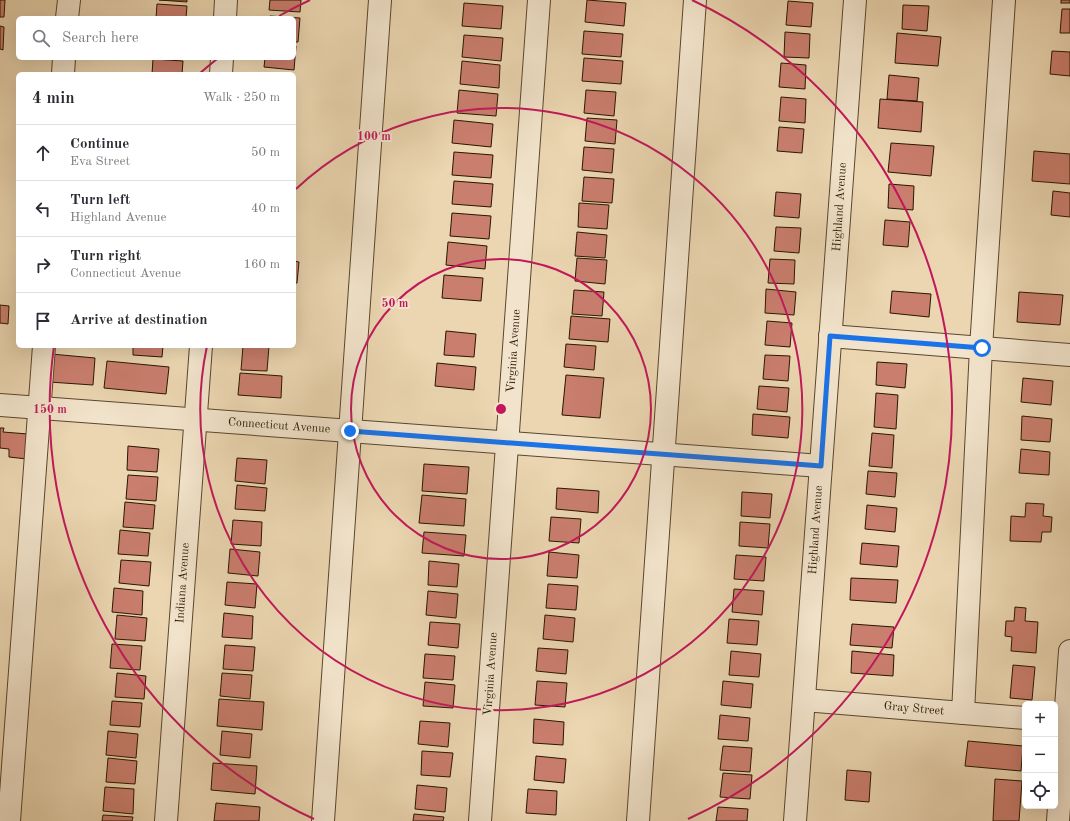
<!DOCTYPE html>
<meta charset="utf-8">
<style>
body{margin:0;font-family:"Old Standard TT",serif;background:#f2f2f3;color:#2b2b33}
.controls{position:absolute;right:12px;bottom:12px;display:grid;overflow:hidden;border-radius:6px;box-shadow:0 4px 16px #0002}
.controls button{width:36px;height:36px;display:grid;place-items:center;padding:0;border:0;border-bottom:1px solid #e1e1e2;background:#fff;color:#2b2b33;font:20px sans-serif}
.stop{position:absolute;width:12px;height:12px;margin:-9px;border:3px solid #1a73e8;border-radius:50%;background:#fff}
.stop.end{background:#1a73e8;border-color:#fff;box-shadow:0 1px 4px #0008}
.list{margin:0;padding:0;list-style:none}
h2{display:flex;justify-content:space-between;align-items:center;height:52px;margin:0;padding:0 16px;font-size:17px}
h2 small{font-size:13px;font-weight:400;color:#7c7c81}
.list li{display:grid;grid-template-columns:26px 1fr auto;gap:12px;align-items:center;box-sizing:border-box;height:56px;padding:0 16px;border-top:1px solid #e1e1e2}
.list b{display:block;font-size:15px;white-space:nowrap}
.list p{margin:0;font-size:13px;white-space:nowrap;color:#7c7c81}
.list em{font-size:13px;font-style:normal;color:#7c7c81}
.icon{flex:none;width:22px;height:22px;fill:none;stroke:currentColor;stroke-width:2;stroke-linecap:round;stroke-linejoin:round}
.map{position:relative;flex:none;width:1070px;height:821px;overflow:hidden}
.search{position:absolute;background:#fff;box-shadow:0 4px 16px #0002;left:16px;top:16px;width:280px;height:44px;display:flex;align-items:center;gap:10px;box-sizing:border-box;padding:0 14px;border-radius:6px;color:#7c7c81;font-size:15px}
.panel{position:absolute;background:#fff;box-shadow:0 4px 16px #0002;left:16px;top:72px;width:280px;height:276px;border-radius:6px}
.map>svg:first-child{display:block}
.building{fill:#ca7e6e;stroke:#291601}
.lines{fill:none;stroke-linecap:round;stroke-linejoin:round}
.minor-casing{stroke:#5a462d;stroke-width:24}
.minor{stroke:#f2e4cc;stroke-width:22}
.route{stroke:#1a73e8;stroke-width:5}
.ring{fill:none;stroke:#c2185b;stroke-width:2}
.labels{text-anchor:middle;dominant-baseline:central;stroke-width:4;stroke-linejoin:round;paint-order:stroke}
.street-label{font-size:12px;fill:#291601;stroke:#f2e4cc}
.centre{fill:#c2185b;stroke:#f2e4cc;stroke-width:2}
.ring-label{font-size:12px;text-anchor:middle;font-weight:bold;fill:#c2185b;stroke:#f2e4cc;stroke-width:4;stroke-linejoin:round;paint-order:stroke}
</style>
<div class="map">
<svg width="1070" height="821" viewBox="0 0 1070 821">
<rect width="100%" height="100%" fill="#ebd6b1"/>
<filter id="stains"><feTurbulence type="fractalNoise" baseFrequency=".005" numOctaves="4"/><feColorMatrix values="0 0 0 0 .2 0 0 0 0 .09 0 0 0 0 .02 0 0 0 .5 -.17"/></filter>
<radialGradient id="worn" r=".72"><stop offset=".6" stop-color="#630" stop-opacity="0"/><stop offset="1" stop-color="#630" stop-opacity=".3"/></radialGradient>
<g class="building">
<path d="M0,0H5L4,17H0Z"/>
<path d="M159,0H187V2Z"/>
<path d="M270,0H301L300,12L269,10Z"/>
<path d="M587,0L626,3L624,26L585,22Z"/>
<rect x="1061" y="0" width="9" height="3"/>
<path d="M788,1L813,3L811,27L786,25Z"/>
<path d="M464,3L503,6L501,29L462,26Z"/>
<path d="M157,4L187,6L186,18H156Z"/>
<path d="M903,5L929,6L927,31L902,29Z"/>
<path d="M1062,9H1070V33H1060Z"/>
<path d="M270,16L300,18L298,42H294V18H270Z"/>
<path d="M0,26L4,27L3,50L0,49Z"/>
<path d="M584,31L623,34L621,57L582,54Z"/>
<path d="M785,32L810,34L809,58L784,57Z"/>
<path d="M897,33L941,37L938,66L895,63Z"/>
<path d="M464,35L503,38L501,61L462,57Z"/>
<path d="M294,46H296L294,70L264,67L265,58H294Z"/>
<path d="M1052,51L1070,52V76L1050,74Z"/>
<path d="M584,58L623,61L621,84L582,81Z"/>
<path d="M153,59L183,61L182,74H152Z"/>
<path d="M462,61L500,65L499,88L460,84Z"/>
<path d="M781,63L806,65L805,89L779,87Z"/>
<path d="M889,75L919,78L917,101L887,99Z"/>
<path d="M459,90L498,94L496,116L457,113Z"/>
<path d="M586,90L616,92L614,116L584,113Z"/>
<path d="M781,97L806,99L805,123L779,121Z"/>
<path d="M880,99L923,102L921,132L878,128Z"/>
<path d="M587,118L617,120L615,144L585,141Z"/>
<path d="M454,120L493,124L491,147L452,143Z"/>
<path d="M779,127L804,129L802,153L777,151Z"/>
<path d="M891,143L934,146L931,176L888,172Z"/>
<path d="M584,147L614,149L612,173L582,170Z"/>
<path d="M1034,151L1070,154V184L1032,181Z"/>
<path d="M454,152L493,155L491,178L452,175Z"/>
<path d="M584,177L614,179L612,203L582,201Z"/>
<path d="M454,181L493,184L491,207L452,204Z"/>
<path d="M889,184L914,186L913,210L888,208Z"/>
<path d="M1053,191L1070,193V217L1051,215Z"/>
<path d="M776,192L801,194L799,218L774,216Z"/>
<path d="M579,203L609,205L607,229L578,227Z"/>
<path d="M452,213L491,216L489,239L450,236Z"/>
<path d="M885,220L910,222L908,247L883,245Z"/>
<path d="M776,227L801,228L799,253L774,251Z"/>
<path d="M577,232L607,235L605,258L575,256Z"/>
<path d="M448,242L487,246L485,269L446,265Z"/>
<path d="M577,258L607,260L605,284L575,281Z"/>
<path d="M770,259L795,260L794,284L768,283Z"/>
<path d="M294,261L299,262L297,283H294Z"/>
<path d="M444,275L483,278L481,301L442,298Z"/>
<path d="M766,289L796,292L794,315L765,313Z"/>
<path d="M574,290L604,292L602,316L572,314Z"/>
<path d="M892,291L931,294L929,317L890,313Z"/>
<path d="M1019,292L1063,295L1060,325L1017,322Z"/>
<path d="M0,305L9,306L8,324L0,323Z"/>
<path d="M571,316L610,319L608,342L569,339Z"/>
<path d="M767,321L792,323L790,347L765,345Z"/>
<path d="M446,331L476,334L474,357L444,355Z"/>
<path d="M566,344L596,346L594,370L564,367Z"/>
<path d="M133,346H163L162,357L133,355Z"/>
<path d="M243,346H269L267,371L241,370Z"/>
<path d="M51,354L95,358L93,385L49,382Z"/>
<path d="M765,355L790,356L788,381L763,379Z"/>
<path d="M107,361L169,367L166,394L104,388Z"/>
<path d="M877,362L907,364L905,388L876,385Z"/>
<path d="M437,363L476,367L474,390L435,386Z"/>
<path d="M240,373L282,376L281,398L238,395Z"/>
<path d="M566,375L604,378L600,418L562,415Z"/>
<path d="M1023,378L1053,381L1051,405L1021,402Z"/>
<path d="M759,386L789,388L787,412L757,409Z"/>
<path d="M876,393L898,395L896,429L874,427Z"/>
<path d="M753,414L790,417L788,438L752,435Z"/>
<path d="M1022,416L1052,419L1050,442L1021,440Z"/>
<path d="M0,428H4L3,432L28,434L27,459L9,457V449L0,448Z"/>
<path d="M872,433L894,435L892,468L869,466Z"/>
<path d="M128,446L159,449L157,472L127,470Z"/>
<path d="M1021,449L1050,452L1049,475L1019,473Z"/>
<path d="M237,458L267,460L265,484L235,481Z"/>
<path d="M424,464L469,467L467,494L422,491Z"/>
<path d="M868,471L897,473L895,497L866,494Z"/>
<path d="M128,475L158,477L156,501L126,499Z"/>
<path d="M237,485L267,488L265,511L235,509Z"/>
<path d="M557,488L599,491L598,513L556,509Z"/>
<path d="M742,492L772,494L770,518L741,516Z"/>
<path d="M422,495L466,499L464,526L419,523Z"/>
<path d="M125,502L155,505L153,529L123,527Z"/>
<path d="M1026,503L1044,504L1043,516L1052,517L1051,532H1042L1041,542L1010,541L1011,516L1025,517Z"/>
<path d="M867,505L897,508L895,532L865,529Z"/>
<path d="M551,517L581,519L579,543L549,541Z"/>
<path d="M233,520L262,522L261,546L231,544Z"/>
<path d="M740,522L770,524L768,548L739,546Z"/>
<path d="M120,530L150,533L148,556L118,554Z"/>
<path d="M424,532L466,535L464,556L422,553Z"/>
<path d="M862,543L899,546L897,567L860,564Z"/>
<path d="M230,549L260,552L258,576L228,573Z"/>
<path d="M549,552L579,555L577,578L547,576Z"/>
<path d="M736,555L766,557L764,581L734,579Z"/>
<path d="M121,560L151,562L149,586L119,583Z"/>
<path d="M429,561L459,564L457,587L428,585Z"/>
<path d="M851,578L898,580L896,603L850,600Z"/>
<path d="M227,582L257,584L255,608L225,605Z"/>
<path d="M548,584L578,586L576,610L546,608Z"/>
<path d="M114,588L143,591L142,615L112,612Z"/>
<path d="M734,589L764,591L762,615L732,612Z"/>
<path d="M428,591L458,594L456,618L426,615Z"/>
<path d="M1015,607L1026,608L1025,621L1038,622L1036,653L1011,651L1012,637L1005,636L1006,621H1014Z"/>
<path d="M224,613L253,616L252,639L222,637Z"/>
<path d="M117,615L147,618L145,641L115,639Z"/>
<path d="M545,615L575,618L573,642L543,639Z"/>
<path d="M729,619L759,621L757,645L727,643Z"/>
<path d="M430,622L460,624L458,648L428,645Z"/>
<path d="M852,624L894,627L892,648L850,645Z"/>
<path d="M112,644L142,646L140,670L110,668Z"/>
<path d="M225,645L255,647L253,671L223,669Z"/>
<path d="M538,648L568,650L566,674L536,671Z"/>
<path d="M731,651L761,654L759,677L729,675Z"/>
<path d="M852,651L894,655L893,676L851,673Z"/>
<path d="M425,654L455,656L453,680L423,678Z"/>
<path d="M1013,665L1035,667L1032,700L1010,698Z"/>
<path d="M117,673L146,676L144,699L115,697Z"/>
<path d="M222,673L252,675L250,699L220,696Z"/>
<path d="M537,681L567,683L565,707L535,705Z"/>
<path d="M723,681L753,684L751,708L721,705Z"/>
<path d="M425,682L455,685L453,708L423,706Z"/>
<path d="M219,699L264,702L262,730L217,726Z"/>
<path d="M112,701L142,703L140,727L110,725Z"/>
<path d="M720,715L750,718L748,741L718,739Z"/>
<path d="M534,719L564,722L563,745L533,743Z"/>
<path d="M420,721L450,723L448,747L418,744Z"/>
<path d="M108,731L138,734L136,758L106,755Z"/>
<path d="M222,731L252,734L250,758L220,755Z"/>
<path d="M968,741L1023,746L1021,771L965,766Z"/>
<path d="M723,746L752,748L750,772L720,770Z"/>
<path d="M422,751L453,753L450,777L421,775Z"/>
<path d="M536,756L566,759L564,783L534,780Z"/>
<path d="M108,758L137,761L135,784L106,782Z"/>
<path d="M213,763L257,766L255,794L211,790Z"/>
<path d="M847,770L871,772L869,802L845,800Z"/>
<path d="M723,773L752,775L750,799L720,797Z"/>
<path d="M995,779L1022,781L1019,821H993Z"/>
<path d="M417,785L447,788L445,812L415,809Z"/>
<path d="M105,787L134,789L133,814L103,811Z"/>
<path d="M528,789L557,791L556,815L526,813Z"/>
<path d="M216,803L260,807L259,821H214Z"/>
<path d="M718,807L748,809L747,821H716Z"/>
<path d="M414,814L444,817L443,821H413Z"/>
<path d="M103,815L133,817L132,821H102Z"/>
</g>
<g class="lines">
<defs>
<g id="minor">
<path d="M67,18L69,0"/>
<path d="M225,18L226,0"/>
<path d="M63,74L64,58"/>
<path d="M221,74L222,58"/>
<path d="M830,336L1070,355"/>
<path d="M0,405L821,466"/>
<path d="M804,700L1025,718"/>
<path d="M963,713L981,348L1004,0"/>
<path d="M9,821L44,346"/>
<path d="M166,821L201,346"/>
<path d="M323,821L380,0"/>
<path d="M480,821L539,0"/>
<path d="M638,821L695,0"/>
<path d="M795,821L855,0"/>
<path d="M1058,821L1070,651"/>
</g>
</defs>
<use href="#minor" class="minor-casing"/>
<use href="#minor" class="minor"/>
</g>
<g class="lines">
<path class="route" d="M350,431L821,466L830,336L982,348"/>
</g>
<g class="ring">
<circle cx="501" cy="409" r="150"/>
<path d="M296 189A301 301 0 1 1 207 346"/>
<path d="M314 819A451 451 0 0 1 54 346M199 74A451 451 0 0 1 217 59M279 16A451 451 0 0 1 310 0M692 0A451 451 0 0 1 688 819"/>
</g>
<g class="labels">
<g class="street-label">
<text transform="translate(840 207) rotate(-86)">Highland Avenue</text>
<text transform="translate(514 351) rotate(-86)">Virginia Avenue</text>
<text transform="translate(279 426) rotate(4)">Connecticut Avenue</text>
<text transform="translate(816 530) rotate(-86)">Highland Avenue</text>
<text transform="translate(183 583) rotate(-86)">Indiana Avenue</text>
<text transform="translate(491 674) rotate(-86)">Virginia Avenue</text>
<text transform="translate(914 709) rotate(5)">Gray Street</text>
</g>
</g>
<circle cx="501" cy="409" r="6" class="centre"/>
<g class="ring-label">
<text x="374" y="140">100 m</text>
<text x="395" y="307">50 m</text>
<text x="50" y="413">150 m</text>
</g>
<rect width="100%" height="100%" filter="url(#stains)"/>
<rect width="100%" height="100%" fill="url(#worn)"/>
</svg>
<div class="controls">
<button>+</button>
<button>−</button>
<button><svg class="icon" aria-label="locate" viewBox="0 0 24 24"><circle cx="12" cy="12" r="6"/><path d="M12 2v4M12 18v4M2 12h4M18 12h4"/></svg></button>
</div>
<div class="stop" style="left:982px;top:348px"></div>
<div class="stop end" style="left:350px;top:431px"></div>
<div class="search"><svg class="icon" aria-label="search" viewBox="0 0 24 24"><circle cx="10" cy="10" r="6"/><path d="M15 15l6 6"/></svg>Search here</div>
<section class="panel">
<h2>4 min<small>Walk · 250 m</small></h2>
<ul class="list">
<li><svg class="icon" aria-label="ahead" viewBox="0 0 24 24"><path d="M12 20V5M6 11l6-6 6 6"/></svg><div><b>Continue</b><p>Eva Street</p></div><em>50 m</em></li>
<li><svg class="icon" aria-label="left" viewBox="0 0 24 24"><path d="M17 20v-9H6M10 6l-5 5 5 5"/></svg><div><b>Turn left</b><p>Highland Avenue</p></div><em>40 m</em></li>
<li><svg class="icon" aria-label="right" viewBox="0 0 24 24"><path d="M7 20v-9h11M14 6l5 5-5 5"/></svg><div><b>Turn right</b><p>Connecticut Avenue</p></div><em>160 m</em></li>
<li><svg class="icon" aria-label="arrive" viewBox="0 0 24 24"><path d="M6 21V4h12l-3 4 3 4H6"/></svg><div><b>Arrive at destination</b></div></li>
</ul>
</section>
</div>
